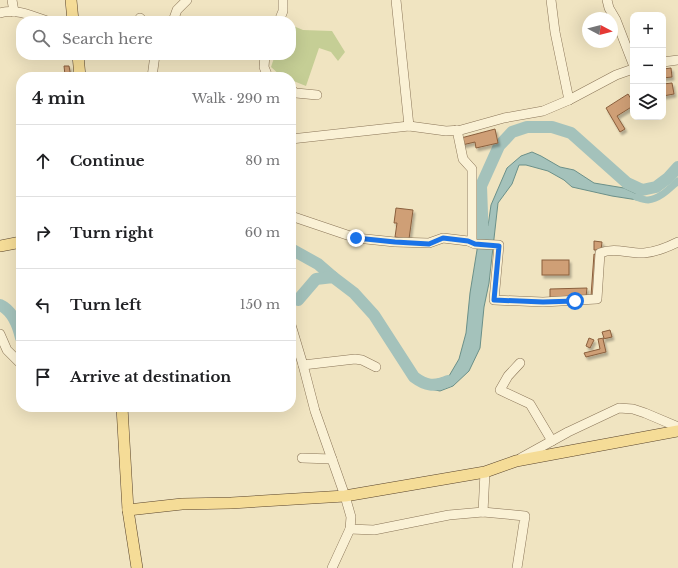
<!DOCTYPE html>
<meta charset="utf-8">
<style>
body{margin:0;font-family:"Libre Baskerville",serif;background:#f6f6f6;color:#202124}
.controls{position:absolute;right:12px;top:12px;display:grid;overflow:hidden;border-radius:8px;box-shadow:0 4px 16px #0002}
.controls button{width:36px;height:36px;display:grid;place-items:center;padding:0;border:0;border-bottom:1px solid #e0e0e0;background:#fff;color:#202124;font:20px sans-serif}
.compass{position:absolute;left:582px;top:12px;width:36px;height:36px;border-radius:50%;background:#fff;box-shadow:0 4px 16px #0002;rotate:97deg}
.stop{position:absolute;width:12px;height:12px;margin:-9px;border:3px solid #1a73e8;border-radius:50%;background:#fff}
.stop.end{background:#1a73e8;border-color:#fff;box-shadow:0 1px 4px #0008}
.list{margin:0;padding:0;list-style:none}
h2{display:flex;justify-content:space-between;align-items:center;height:52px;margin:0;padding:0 16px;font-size:17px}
h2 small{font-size:13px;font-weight:400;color:#757577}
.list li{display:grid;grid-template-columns:26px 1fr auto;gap:12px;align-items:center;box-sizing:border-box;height:72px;padding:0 16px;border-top:1px solid #e0e0e0}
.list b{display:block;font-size:15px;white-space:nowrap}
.list em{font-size:13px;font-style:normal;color:#757577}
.icon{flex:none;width:22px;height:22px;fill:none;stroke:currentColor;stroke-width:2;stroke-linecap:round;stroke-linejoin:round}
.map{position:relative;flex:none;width:678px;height:568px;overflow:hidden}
.search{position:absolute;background:#fff;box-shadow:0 4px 16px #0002;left:16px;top:16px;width:280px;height:44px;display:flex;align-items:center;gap:10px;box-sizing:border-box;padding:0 14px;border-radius:16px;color:#757577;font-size:15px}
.panel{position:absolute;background:#fff;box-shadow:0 4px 16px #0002;left:16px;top:72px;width:280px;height:340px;border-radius:16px}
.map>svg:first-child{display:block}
.green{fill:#c5ce95}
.water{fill:#a4c2bb;stroke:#6b9089}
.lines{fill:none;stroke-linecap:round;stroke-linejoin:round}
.canal{stroke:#a4c2bb;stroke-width:7}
.river{stroke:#a4c2bb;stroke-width:12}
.building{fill:#cf9f76;stroke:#8a5f3d;filter:url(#shadow)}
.minor-casing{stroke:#8a7558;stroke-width:10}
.major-casing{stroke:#58432c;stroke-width:12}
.minor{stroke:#faf1d5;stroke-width:9}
.major{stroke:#f5dc97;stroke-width:11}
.route{stroke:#1a73e8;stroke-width:5}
</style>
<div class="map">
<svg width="678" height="568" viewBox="0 0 678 568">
<defs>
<filter id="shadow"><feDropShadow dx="2" dy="3" stdDeviation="1" flood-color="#0004"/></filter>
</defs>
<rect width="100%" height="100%" fill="#f0e4c1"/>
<path class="green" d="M291,25L303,30L332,31L345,52L338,61L331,52L319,48L306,86L291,80V77L281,76L271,67L275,55H291Z"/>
<path class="water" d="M532,152L541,156L560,167L574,170L594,183L624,188L645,198L644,201L612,196L572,187L564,180L548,171L526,165H519L512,184L498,203L489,283L484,307L480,348L469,371L453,386L440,391L430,389L435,380L449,376L459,359L466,333L470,293L477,250V224L488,226L491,205L507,168L521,156Z"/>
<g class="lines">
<path class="canal" d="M636,197C639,198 644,200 648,200C660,199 670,188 678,181"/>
<g class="river">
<path d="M483,242L481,186L499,146L512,132L527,127H552L571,133L627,183L642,190L656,187L668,178L678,167"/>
<path d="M291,249L318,264L333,277"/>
<path d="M298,300L316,279L333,277L354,293L374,315L414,377C426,386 434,387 448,381"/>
<path d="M0,305C13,311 18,325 21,338"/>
</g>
</g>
<g class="building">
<path d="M64,66H69L71,77H61V75H65Z"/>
<path d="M671,68L672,77L663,78V69Z"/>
<path d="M672,83L674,94L663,96V84Z"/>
<path d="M628,94L633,102V106L617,116L625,129L620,132L606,108Z"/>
<path d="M495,129L498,143L476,148L475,142L462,145L461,138Z"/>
<path d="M396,208L413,210L409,239L395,237L397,223H394Z"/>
<path d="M594,241L602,242L601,250H594Z"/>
<path d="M594,254L597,255L594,296H591Z"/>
<rect x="542" y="260" width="27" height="15"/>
<path d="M587,288L586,297L550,299V289Z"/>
<path d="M610,330L612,337L603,339L606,352L586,357L584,353L600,349L598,339L604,338L602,332Z"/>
<path d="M589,338L594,340L590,348L586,346Z"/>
<path d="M291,341L295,355H291Z"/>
</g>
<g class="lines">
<defs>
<g id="minor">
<path d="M12,0L14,12"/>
<path d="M396,0L409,126"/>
<path d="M551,0L555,32L569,100"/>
<path d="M607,0L609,8L616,20L633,64"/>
<path d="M0,13C15,8 33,16 47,21"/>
<path d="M140,18L143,21"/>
<path d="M173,21L177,10L187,0"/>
<path d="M279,21L283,11V0"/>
<path d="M265,55L264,67L268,77"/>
<path d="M663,62L678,60"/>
<path d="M152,77L155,55"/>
<path d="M291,90L296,93L317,95"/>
<path d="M457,130L463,159L472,169V242"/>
<path d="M291,139L409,126L446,131L461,130L504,118L543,111L569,100L616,75L633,69"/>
<path d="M291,216L356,238L395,242L429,243L443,238L468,241L475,244L499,245L494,300L543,302L597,299L600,253C615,247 629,254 644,253C656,252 668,247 678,242"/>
<path d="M291,325L303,365L315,411L345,496L351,517L350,529L332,568"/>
<path d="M0,334L7,350L21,364"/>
<path d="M520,363L508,376L500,390L530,404L552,441"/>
<path d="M303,365L355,359L362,360L376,367"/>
<path d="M302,458L332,459"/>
<path d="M521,458L568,432L619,408L633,409L645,413L678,427"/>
<path d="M483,512L485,472"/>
<path d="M350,529L374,530L449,515L483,512L525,516L517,568"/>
</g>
<g id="major">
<path d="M71,0L73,21"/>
<path d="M78,55L80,77"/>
<path d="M0,246L21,242"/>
<path d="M122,407L128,510L137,568"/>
<path d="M128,510L182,504L231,503L345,496L485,472L516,461L678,431"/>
</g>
</defs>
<use href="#minor" class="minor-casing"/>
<use href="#major" class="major-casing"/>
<use href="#minor" class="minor"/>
<use href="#major" class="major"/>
</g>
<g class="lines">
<path class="route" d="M356,238L395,242L429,244L443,238L468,241L475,244L499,246L494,300L543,302L575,301"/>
</g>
</svg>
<div class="controls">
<button>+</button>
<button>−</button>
<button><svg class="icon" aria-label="layers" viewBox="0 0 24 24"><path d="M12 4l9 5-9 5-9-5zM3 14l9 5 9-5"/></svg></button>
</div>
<svg class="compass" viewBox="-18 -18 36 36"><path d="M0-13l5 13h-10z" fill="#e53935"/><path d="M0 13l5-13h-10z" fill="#757577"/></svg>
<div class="stop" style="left:575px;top:301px"></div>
<div class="stop end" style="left:356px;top:238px"></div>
<div class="search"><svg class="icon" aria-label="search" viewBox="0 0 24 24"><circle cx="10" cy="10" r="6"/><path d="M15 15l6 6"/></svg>Search here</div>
<section class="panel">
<h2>4 min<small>Walk · 290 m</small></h2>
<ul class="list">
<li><svg class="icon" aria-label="ahead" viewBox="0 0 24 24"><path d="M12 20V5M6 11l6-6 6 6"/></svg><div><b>Continue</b></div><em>80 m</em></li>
<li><svg class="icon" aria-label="right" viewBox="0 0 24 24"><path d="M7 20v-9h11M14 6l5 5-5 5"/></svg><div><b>Turn right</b></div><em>60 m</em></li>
<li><svg class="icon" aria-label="left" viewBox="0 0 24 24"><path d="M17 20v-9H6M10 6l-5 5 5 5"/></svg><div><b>Turn left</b></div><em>150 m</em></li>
<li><svg class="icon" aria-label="arrive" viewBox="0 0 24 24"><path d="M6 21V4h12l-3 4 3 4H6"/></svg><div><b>Arrive at destination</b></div></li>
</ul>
</section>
</div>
